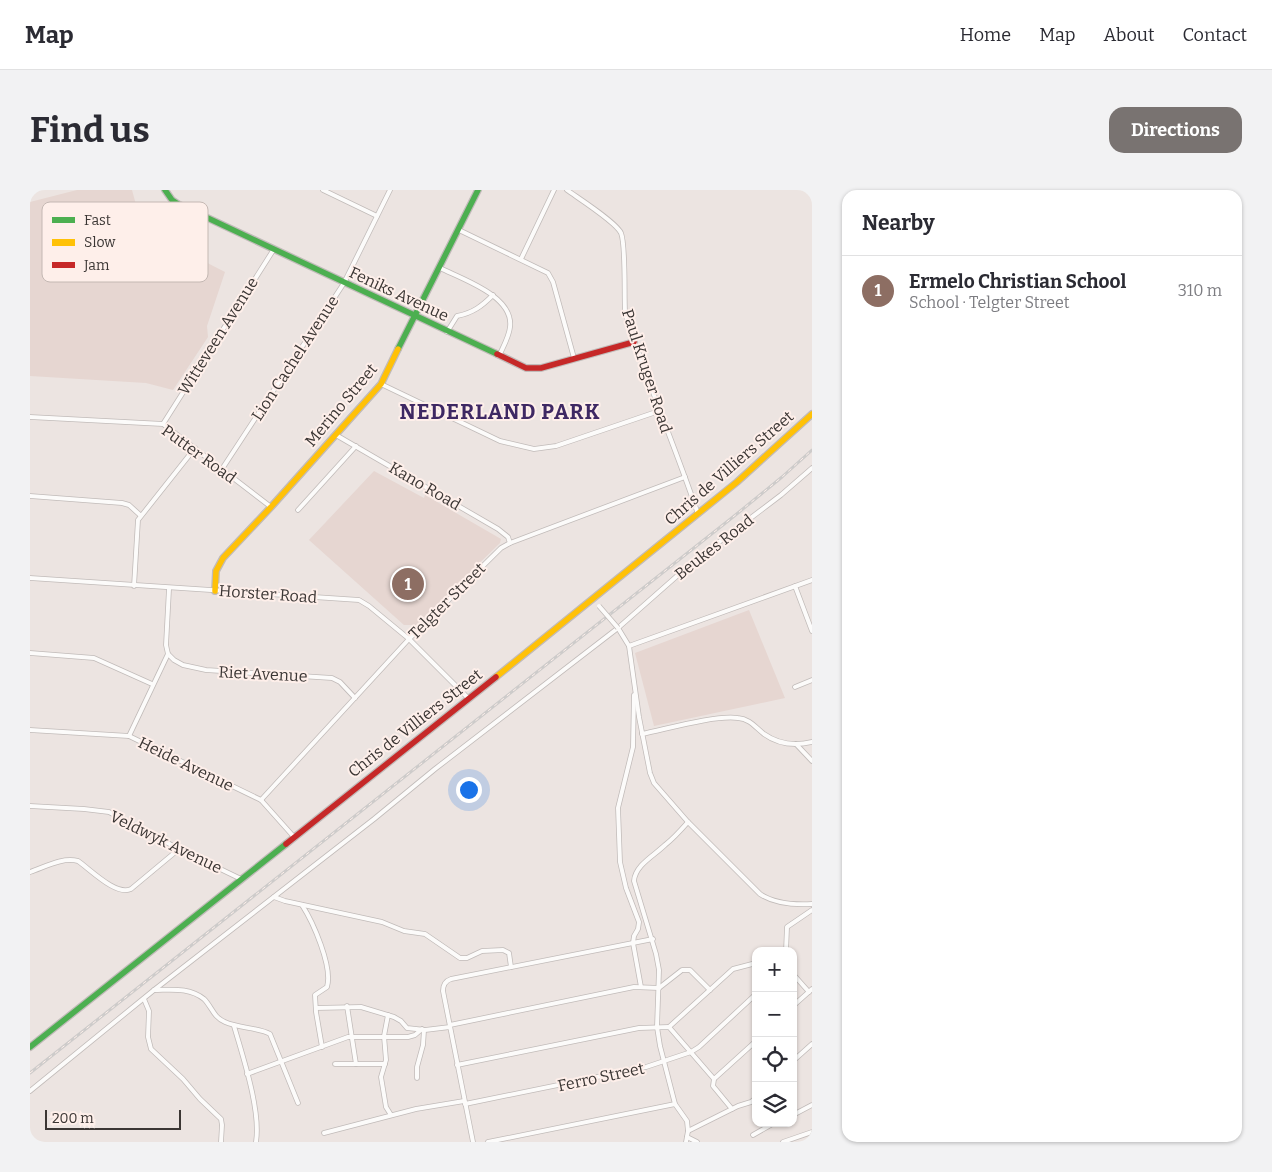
<!DOCTYPE html>
<meta charset="utf-8">
<style>
body{margin:0;font-family:Bitter,serif;background:#f2f2f3;color:#2b2b33}
.controls{position:absolute;right:15px;bottom:15px;display:grid;overflow:hidden;border-radius:10px;box-shadow:0 1px 4px #0004}
.controls button{width:45px;height:45px;display:grid;place-items:center;padding:0;border:0;border-bottom:1px solid #e1e1e2;background:#fff;color:#2b2b33;font:25px sans-serif}
.scale{position:absolute;left:15px;bottom:12px;width:136px;box-sizing:border-box;padding-left:5px;border:2px solid #3b3634;border-top:0;font-size:14px;line-height:18px;white-space:nowrap;color:#3b3634;-webkit-text-stroke:4px #feefea;paint-order:stroke}
.you{position:absolute;left:438px;top:599px;width:18px;height:18px;margin:-12px;border:4px solid #fff;border-radius:50%;background:#1a73e8;box-shadow:0 0 0 8px #1a73e833}
.badge{display:grid;place-items:center;width:32px;height:32px;border-radius:50%;background:#797371;color:#fff;font-size:16px;font-weight:700}
.pin{position:absolute;translate:-50% -50%;border:2px solid #fff;box-shadow:0 1px 5px #0006}
.list{margin:0;padding:0;list-style:none}
h2{display:flex;justify-content:space-between;align-items:center;height:65px;margin:0;padding:0 20px;font-size:21px}
h2 small{font-size:16px;font-weight:400;color:#7c7c81}
.list li{display:grid;grid-template-columns:32px 1fr auto;gap:15px;align-items:center;box-sizing:border-box;height:70px;padding:0 20px;border-top:1px solid #e1e1e2}
.list b{display:block;font-size:19px;white-space:nowrap}
.list p{margin:0;font-size:16px;white-space:nowrap;color:#7c7c81}
.list em{font-size:16px;font-style:normal;color:#7c7c81}
.icon{flex:none;width:28px;height:28px;fill:none;stroke:currentColor;stroke-width:2;stroke-linecap:round;stroke-linejoin:round}
.map{position:relative;flex:none;width:782px;height:952px;overflow:hidden;border-radius:15px}
header{display:flex;align-items:center;gap:30px;box-sizing:border-box;height:70px;padding:0 25px;background:#fff;border-bottom:1px solid #e1e1e2}
header strong{font-size:24px}
nav{display:flex;gap:28px;margin-inline-start:auto;font-size:18px}
.intro{display:flex;align-items:center;justify-content:space-between;box-sizing:border-box;height:120px;padding:0 30px}
h1{margin:0;font-size:35px}
.button{padding:12px 22px;border-radius:15px;background:#797371;color:#fff;font-size:18px;font-weight:700}
main{display:flex;gap:30px;padding:0 30px}
aside{flex:1;background:#fff;border-radius:15px;box-shadow:0 1px 4px #0004}
.map>svg:first-child{display:block}
.built{fill:#e6d6d1}
.lines{fill:none;stroke-linecap:round;stroke-linejoin:round}
.street-casing{stroke:#c1bbb9;stroke-width:5.5}
.fast-casing{stroke:#c1bbb9;stroke-width:8}
.slow-casing{stroke:#c1bbb9;stroke-width:8}
.jam-casing{stroke:#c1bbb9;stroke-width:8}
.street{stroke:#fcfbfa;stroke-width:4}
.fast{stroke:#4caf50;stroke-width:5.5}
.slow{stroke:#ffc107;stroke-width:5.5}
.jam{stroke:#c62828;stroke-width:5.5}
.rail-casing{stroke:#cdcbca;stroke-width:3}
.rail{stroke:#feefea;stroke-width:1;stroke-dasharray:4;stroke-linecap:butt}
.street-bridge-casing{stroke:#c1bbb9;stroke-width:5.5;stroke-linecap:butt}
.street-bridge{stroke:#fcfbfa;stroke-width:4}
.labels{text-anchor:middle;dominant-baseline:central;stroke-width:4;stroke-linejoin:round;paint-order:stroke}
.street-label{font-size:16px;fill:#3b3634;stroke:#feefea}
.district-label{font-size:21px;font-weight:bold;letter-spacing:1px;fill:#3e2863;stroke:#feefea}
.key{fill:#feefea;stroke:#c4b8b3;stroke-width:1}
.key-label{font-size:14px;fill:#3b3634}
</style>
<header>
<strong>Map</strong>
<nav><a>Home</a><a>Map</a><a>About</a><a>Contact</a></nav>
</header>
<div class="intro"><h1>Find us</h1><a class="button">Directions</a></div>
<main>
<div class="map">
<svg width="782" height="952" viewBox="0 0 782 952">
<rect width="100%" height="100%" fill="#ece4e1"/>
<g class="built">
<path d="M47,0H102L113,40L195,82L177,136L178,147L143,200L116,193L0,186V12Z"/>
<path d="M344,281L394,308L395,305L471,349L470,353L386,435H374L279,350Z"/>
<path d="M719,420L755,508L624,536L605,463Z"/>
</g>
<g class="lines">
<defs>
<g id="street">
<path d="M293,0L347,26"/>
<path d="M537,0C548,8 586,32 591,43C596,55 594,105 595,121L597,130C619,196 646,259 668,324"/>
<path d="M429,40L518,83L523,92L544,168"/>
<path d="M491,69L524,0"/>
<path d="M410,78C432,89 484,106 480,137C479,147 473,157 469,166"/>
<path d="M417,142L427,126C443,123 452,116 463,105"/>
<path d="M351,194L470,251L504,259L526,256L629,221"/>
<path d="M0,227L133,234L241,317"/>
<path d="M133,234L244,59"/>
<path d="M306,245L468,339L478,347L480,353"/>
<path d="M192,279L314,93L360,0"/>
<path d="M0,306L92,313L99,315L110,325"/>
<path d="M268,320L326,256"/>
<path d="M0,388L329,410L339,416L379,449L439,509"/>
<path d="M104,396L108,330L165,258"/>
<path d="M765,396L782,441"/>
<path d="M588,438L599,456L609,527L620,583L624,593L658,632L730,704C745,714 764,715 782,714"/>
<path d="M599,456L782,390"/>
<path d="M0,463L64,468L122,494"/>
<path d="M138,464L144,470L153,475L176,480L302,488L310,492L325,508"/>
<path d="M765,497L782,490"/>
<path d="M604,505L603,557L588,618L590,672L596,698L609,732L608,739L604,746L603,753L611,797"/>
<path d="M0,540L99,546L231,610L264,647"/>
<path d="M612,544C637,539 684,525 708,528C720,529 725,537 734,544C748,554 765,556 782,552"/>
<path d="M99,546L138,464L136,455L139,399"/>
<path d="M766,554L782,571"/>
<path d="M231,610L379,449L471,358L480,353L655,287"/>
<path d="M0,616L54,619L79,622L149,659L211,689"/>
<path d="M0,682C15,677 32,667 48,671C61,680 86,706 101,699L149,659"/>
<path d="M244,707L255,711L352,732L374,741L395,744L430,768H437L452,761L473,760L479,763L481,777"/>
<path d="M272,715C283,732 303,777 297,797L285,805L286,822L292,857"/>
<path d="M756,761L757,737L782,720"/>
<path d="M763,784L779,802"/>
<path d="M629,798L652,780H660L680,800"/>
<path d="M124,800C141,800 159,797 174,809C182,817 183,827 195,832C208,838 230,838 240,844L268,913"/>
<path d="M114,809L119,821L118,847L121,859L153,889L170,909L191,929L192,935L191,952"/>
<path d="M317,816L326,874"/>
<path d="M763,816L782,799"/>
<path d="M286,818L331,817L364,827L371,831L377,838L395,840L420,837"/>
<path d="M358,825L354,846L356,870L351,887L356,917L361,925"/>
<path d="M420,835L604,797L629,798"/>
<path d="M204,836C213,867 231,921 226,952"/>
<path d="M639,837L703,779L726,773"/>
<path d="M763,871L782,854"/>
<path d="M305,874H355"/>
<path d="M427,875L609,838L639,837L684,889L726,851"/>
<path d="M217,884L318,847H378L385,845L392,839"/>
<path d="M387,888V877L393,855L394,840"/>
<path d="M684,889L683,896L702,919"/>
<path d="M0,901L124,800L344,629L405,579L588,438L664,371L751,305L782,278"/>
<path d="M435,914L616,877L661,862L669,857L726,804"/>
<path d="M763,925L782,915"/>
<path d="M658,941L708,916L721,912L726,908"/>
<path d="M294,943L386,919L434,911"/>
<path d="M723,945L744,933"/>
<path d="M657,947L667,952"/>
<path d="M443,952L413,801C413,795 415,791 421,789L623,749"/>
<path d="M458,952L645,914"/>
<path d="M656,952L658,941L657,931L645,914L630,856L627,837L629,780L626,764L604,691C605,675 625,665 635,655C644,648 651,640 658,632"/>
<path d="M753,952L782,942"/>
</g>
<g id="fast">
<path d="M135,0L142,10L148,14L467,164"/>
<path d="M368,159L448,0"/>
<path d="M0,857L256,654"/>
</g>
<g id="slow">
<path d="M185,401L186,381L193,368L241,317L351,194L368,159"/>
<path d="M466,487L707,292L782,224"/>
</g>
<g id="jam">
<path d="M467,164L496,178H511L604,152"/>
<path d="M256,654L466,487"/>
</g>
</defs>
<use href="#street" class="street-casing"/>
<use href="#fast" class="fast-casing"/>
<use href="#slow" class="slow-casing"/>
<use href="#jam" class="jam-casing"/>
<use href="#street" class="street"/>
<use href="#fast" class="fast"/>
<use href="#slow" class="slow"/>
<use href="#jam" class="jam"/>
<defs>
<path id="rail" d="M0,883L703,327L752,287L782,260"/>
</defs>
<use href="#rail" class="rail-casing"/>
<use href="#rail" class="rail"/>
<defs>
<path id="street-bridge" d="M569,416L588,438"/>
</defs>
<use href="#street-bridge" class="street-bridge-casing"/>
<use href="#street-bridge" class="street-bridge"/>
</g>
<g class="labels">
<g class="street-label">
<text transform="translate(369 104) rotate(25)">Feniks Avenue</text>
<text transform="translate(188 146) rotate(-58)">Witteveen Avenue</text>
<text transform="translate(265 168) rotate(-57)">Lion Cachel Avenue</text>
<text transform="translate(617 181) rotate(72)">Paul Kruger Road</text>
<text transform="translate(311 215) rotate(-50)">Merino Street</text>
<text transform="translate(169 264) rotate(36)">Putter Road</text>
<text transform="translate(699 278) rotate(-41)">Chris de Villiers Street</text>
<text transform="translate(395 296) rotate(30)">Kano Road</text>
<text transform="translate(684 357) rotate(-38)">Beukes Road</text>
<text transform="translate(238 404) rotate(4)">Horster Road</text>
<text transform="translate(417 411) rotate(-45)">Telgter Street</text>
<text transform="translate(233 484) rotate(3)">Riet Avenue</text>
<text transform="translate(385 533) rotate(-38)">Chris de Villiers Street</text>
<text transform="translate(156 574) rotate(26)">Heide Avenue</text>
<text transform="translate(136 652) rotate(26)">Veldwyk Avenue</text>
<text transform="translate(571 887) rotate(-12)">Ferro Street</text>
</g>
<g class="district-label">
<text x="470" y="222">NEDERLAND PARK</text>
</g>
</g>
<rect x="12" y="12" width="166" height="80" rx="8" class="key"/>
<rect x="22" y="27" width="23" height="6" fill="#4caf50"/>
<rect x="22" y="49" width="23" height="7" fill="#ffc107"/>
<rect x="22" y="72" width="23" height="6" fill="#c62828"/>
<g class="key-label">
<text x="54" y="35">Fast</text>
<text x="54" y="57">Slow</text>
<text x="54" y="80">Jam</text>
</g>
</svg>
<div class="controls">
<button>+</button>
<button>−</button>
<button><svg class="icon" aria-label="locate" viewBox="0 0 24 24"><circle cx="12" cy="12" r="6"/><path d="M12 2v4M12 18v4M2 12h4M18 12h4"/></svg></button>
<button><svg class="icon" aria-label="layers" viewBox="0 0 24 24"><path d="M12 4l9 5-9 5-9-5zM3 14l9 5 9-5"/></svg></button>
</div>
<div class="scale">200 m</div>
<div class="you"></div>
<div class="pin badge" style="left:378px;top:394px;background:#8d6e63">1</div>
</div>
<aside>
<h2>Nearby<small></small></h2>
<ul class="list">
<li><span class="badge" style="background:#8d6e63">1</span><div><b>Ermelo Christian School</b><p>School · Telgter Street</p></div><em>310 m</em></li>
</ul>
</aside>
</main>
